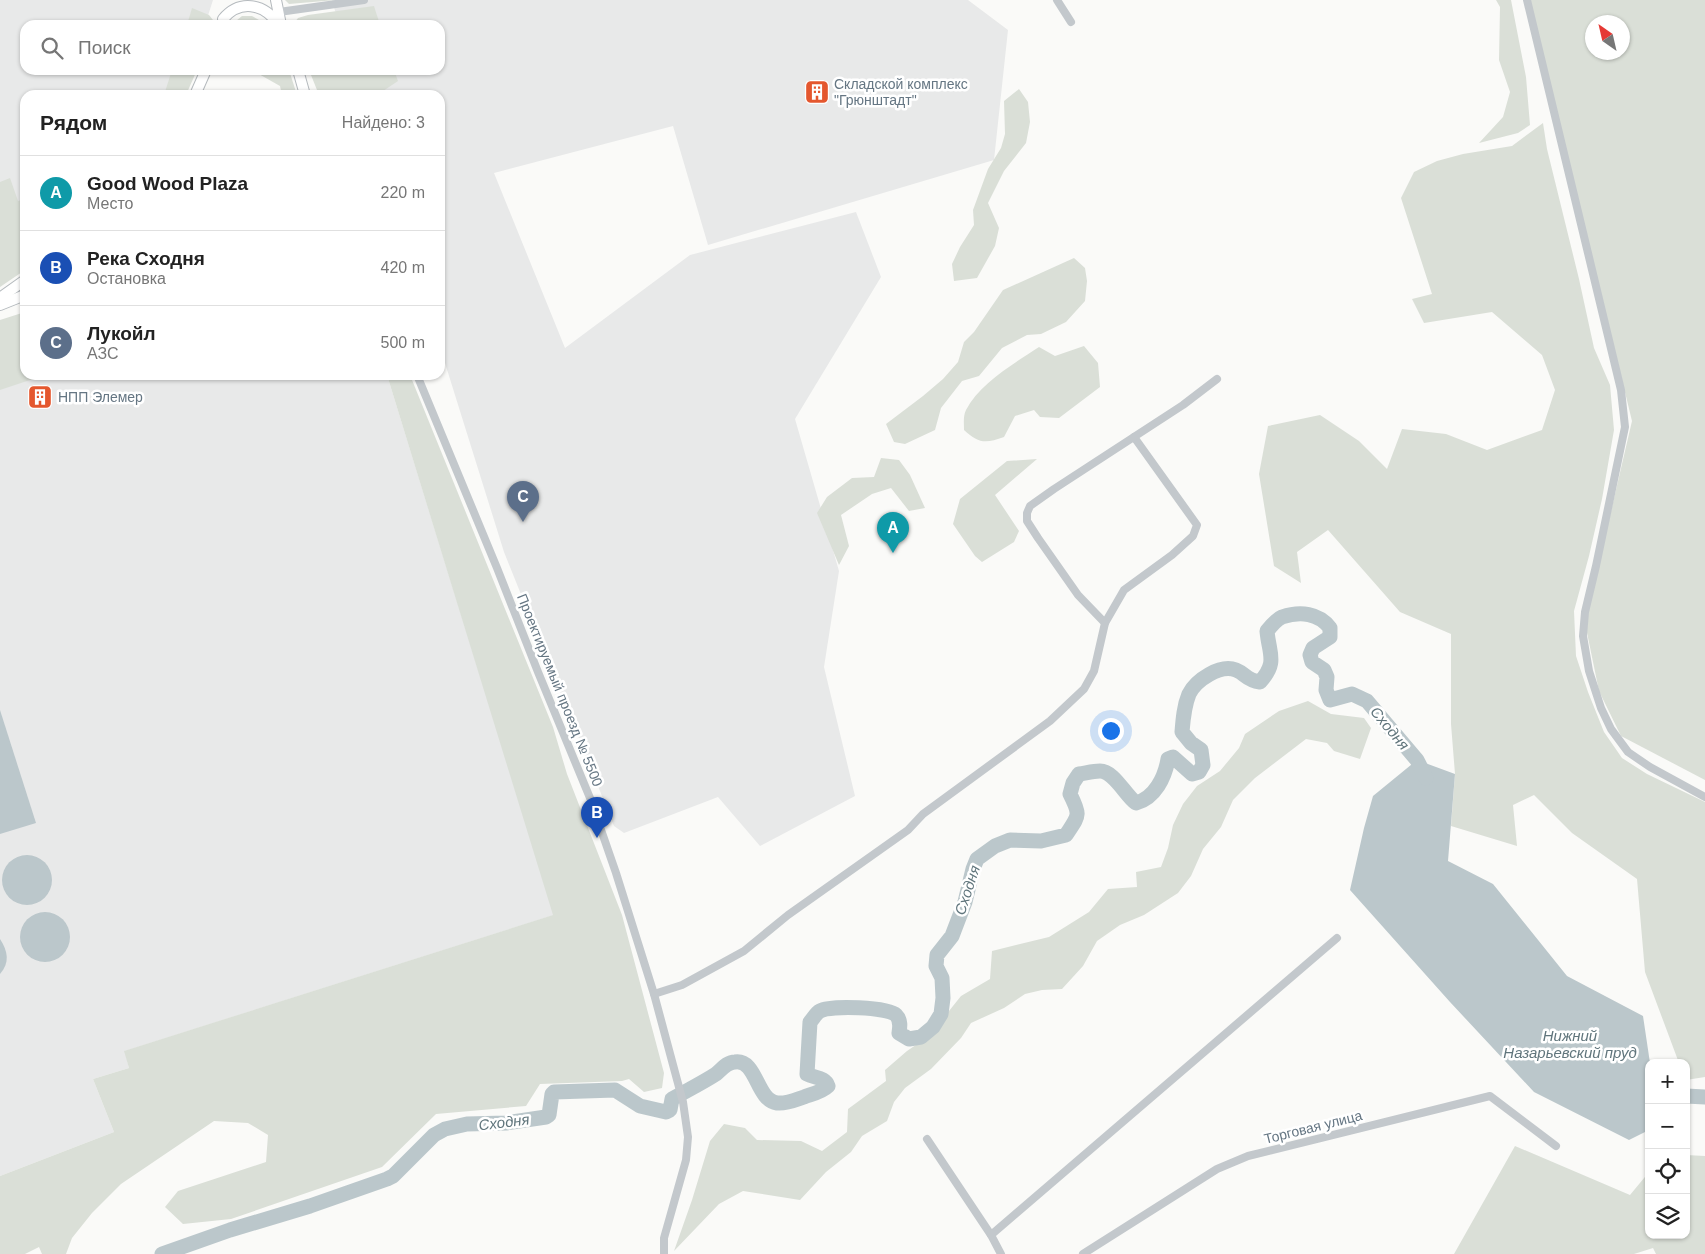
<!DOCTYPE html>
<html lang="ru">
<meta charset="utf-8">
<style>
body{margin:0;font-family:Arial,sans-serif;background:#f2f2f2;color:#222}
.controls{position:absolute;right:15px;bottom:15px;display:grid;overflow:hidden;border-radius:10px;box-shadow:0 1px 4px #0004}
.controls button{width:45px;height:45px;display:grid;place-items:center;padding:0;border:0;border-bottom:1px solid #e0e0e0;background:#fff;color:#222;font:25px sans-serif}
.compass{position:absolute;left:1585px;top:15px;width:45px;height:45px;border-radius:50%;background:#fff;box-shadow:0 1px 4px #0004;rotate:326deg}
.you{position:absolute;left:1110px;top:730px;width:18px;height:18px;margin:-12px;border:4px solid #fff;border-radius:50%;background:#1a73e8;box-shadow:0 0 0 8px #1a73e833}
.badge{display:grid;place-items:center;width:32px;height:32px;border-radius:50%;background:#b45309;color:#fff;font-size:16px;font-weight:700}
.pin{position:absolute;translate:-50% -41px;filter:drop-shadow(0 1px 2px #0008)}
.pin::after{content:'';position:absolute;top:26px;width:18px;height:15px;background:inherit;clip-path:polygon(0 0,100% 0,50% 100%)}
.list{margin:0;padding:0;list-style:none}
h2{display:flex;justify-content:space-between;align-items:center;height:65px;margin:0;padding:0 20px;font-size:21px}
h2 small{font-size:16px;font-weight:400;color:#767676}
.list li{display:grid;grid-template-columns:32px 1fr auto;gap:15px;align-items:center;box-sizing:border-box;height:75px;padding:0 20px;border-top:1px solid #e0e0e0}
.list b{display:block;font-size:19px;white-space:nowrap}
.list p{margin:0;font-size:16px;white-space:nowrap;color:#767676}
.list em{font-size:16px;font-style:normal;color:#767676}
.icon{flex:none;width:28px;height:28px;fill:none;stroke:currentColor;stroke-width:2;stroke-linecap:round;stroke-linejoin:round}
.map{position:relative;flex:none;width:1705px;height:1254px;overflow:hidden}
.search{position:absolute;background:#fff;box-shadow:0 1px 4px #0004;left:20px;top:20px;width:425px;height:55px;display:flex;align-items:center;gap:12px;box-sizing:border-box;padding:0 18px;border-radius:15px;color:#767676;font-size:19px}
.panel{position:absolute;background:#fff;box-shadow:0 1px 4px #0004;left:20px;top:90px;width:425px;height:290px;border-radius:15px}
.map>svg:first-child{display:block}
.built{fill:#e8e9e9}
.green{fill:#dadfd7;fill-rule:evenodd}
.water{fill:#bbc7cb}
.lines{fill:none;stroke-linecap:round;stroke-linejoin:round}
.river{stroke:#bbc7cb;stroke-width:15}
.major-casing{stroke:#b5babe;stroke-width:12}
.minor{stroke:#c3c8cc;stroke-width:8}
.major{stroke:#fff;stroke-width:10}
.labels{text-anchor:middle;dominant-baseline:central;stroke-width:5;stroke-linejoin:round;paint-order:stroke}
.poi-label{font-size:14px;fill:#657683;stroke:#fff;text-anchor:start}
.street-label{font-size:14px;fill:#657683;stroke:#fff}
.water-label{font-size:15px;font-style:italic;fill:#60757c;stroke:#fff}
</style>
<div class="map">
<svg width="1705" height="1254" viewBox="0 0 1705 1254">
<rect width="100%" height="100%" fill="#fafaf8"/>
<g class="built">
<path d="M0,0H213L205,25H25V70H192L177,95H25V249L0,265Z"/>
<path d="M332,0H968L1008,30L994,160L708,245L673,126L494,173L565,348L690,255L856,212L881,277L795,419L839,571L824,667L855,796L760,846L718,797L624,833L614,826L504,552L440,347V95H356L350,70H440V25H339Z"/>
<path d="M43,375H387L554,915L125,1051L129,1068L93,1079L114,1132L0,1176V389Z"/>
</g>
<g class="green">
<path d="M285,0H336L289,4Z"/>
<path d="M1496,0H1511L1526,77L1530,125L1518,133L1479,143L1503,117L1510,92L1499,60L1500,7Z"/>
<path d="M1530,0H1705V780L1621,736L1599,691L1585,623L1632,421ZM1592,22H1622V52H1592Z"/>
<path d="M374,6L380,25H293L298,18L308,15Z"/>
<path d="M192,8L209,15L213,20L212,25H187Z"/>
<path d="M242,16H252L268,25H231Z"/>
<path d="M172,70H197L186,95H164Z"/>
<path d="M259,70H289L297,95H282L280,86L257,73Z"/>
<path d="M309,70H394L398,81L377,95H319Z"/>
<path d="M1019,89L1028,102L1030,122L1026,143L1004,171L988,203L999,228L995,246L977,278L954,281L952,264L960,247L974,225L973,210L988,169L1001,148L1005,134L1004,101Z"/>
<path d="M1543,123L1547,149L1579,279L1594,348L1610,385L1614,430L1602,499L1589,556L1574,611L1576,656L1588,692L1604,732L1622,758L1647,774L1705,802V1077L1686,1080V1063H1679L1645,972L1637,879L1572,833L1534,795L1513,805L1517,846L1451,826L1455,774L1451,724V634L1400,612L1328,530L1297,552L1301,583L1274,566L1259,474L1268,426L1320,415L1359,441L1387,469L1402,429L1446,434L1487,450L1542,430L1555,390L1542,355L1492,312L1424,323L1412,299L1432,294L1401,198L1414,172L1437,161L1463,154L1512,146Z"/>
<path d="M10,178L18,201L25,199V270L0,287V182Z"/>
<path d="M1074,258L1085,268L1087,281L1085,301L1066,322L1041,334L1027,335L1002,348L979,376L962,381L941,408L935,430L905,444L894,442L886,424L923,396L943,379L958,362L964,342L974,332L1003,290Z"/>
<path d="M25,312V375H45L0,390V320Z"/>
<path d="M1084,346L1098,363L1100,387L1059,418L1040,417L1034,410L1015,416L1004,437C985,444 978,443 964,430C964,424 963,416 966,410C980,383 1015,363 1039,347L1055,356Z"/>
<path d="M387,375H410L553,727L567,774L622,915L664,1073L662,1088L644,1092L629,1079L622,1081L540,1084L526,1106L436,1114L382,1167L231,1219L183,1224L165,1207L178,1191L266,1162L268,1135L248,1123L214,1121L121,1184L92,1213L72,1238L66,1254H42L39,1247L25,1254H0V1176L114,1132L93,1079L129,1068L124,1051L553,915Z"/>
<path d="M881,458L899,460L910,475L925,508L909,511L891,488L872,494L841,515L849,546L839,565L817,513L827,497L852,478L874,477Z"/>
<path d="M1037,459L995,495L1019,531L1014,542L982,562L975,556L953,524L960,499L1007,461Z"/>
<path d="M1308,701L1331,714L1364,718L1371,728L1360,759L1334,751L1327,743L1306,739L1255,778L1233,800L1221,827L1203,849L1191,876L1178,893L1144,915L1120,925L1097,941L1083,966L1062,989L1042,990L1025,994L1004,1008L971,1023L961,1038L931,1069L905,1088L894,1102L887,1121L862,1136L851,1152L826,1172L800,1200L743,1191L719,1204L674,1251L692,1200L710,1141L724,1124L745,1128L757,1140L801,1141L822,1151L847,1132L848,1109L886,1081L885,1070L907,1051L929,1036L961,996L990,979L992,951L1049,937L1089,912L1108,889L1137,887L1136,872L1161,867L1168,848L1173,825L1183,804L1197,786L1220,771L1239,748L1245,734L1279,711Z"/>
<path d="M1515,1146L1630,1195L1649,1172V1235H1686V1155L1705,1156V1254H1656L1653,1248L1634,1254H1454Z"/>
</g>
<g class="water">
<path d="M0,710L36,823L0,834Z"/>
<path d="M1417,760L1455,774L1448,861L1493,884L1567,976L1643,1016L1650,1063L1649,1130L1629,1140L1534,1092L1450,1002L1350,890L1364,828L1373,796Z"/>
<circle cx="27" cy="880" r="25"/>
<circle cx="45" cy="937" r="25"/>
<path d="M0,939C8,951 10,963 0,974Z"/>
</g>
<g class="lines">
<g class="river">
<path d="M1686,1096L1705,1097"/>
<path d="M162,1254L230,1230L310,1206L387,1179L393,1176L434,1135L445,1129L467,1124L506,1123L546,1117L549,1115L552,1094L554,1092L615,1090L640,1106L666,1112L670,1110L672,1099C686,1091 702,1083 716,1074C722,1069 727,1062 735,1062C757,1059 756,1100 777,1103C787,1104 795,1100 804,1097C812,1094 822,1092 828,1086C825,1077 814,1078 807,1074L810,1022C813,1019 816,1013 820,1011C830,1005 888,1007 896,1015C901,1020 900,1027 899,1033L909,1039L921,1037L933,1027L941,1014L943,998L942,978L936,966L937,955L952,936L965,902L973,869L977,859L995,846L1010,840L1041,841L1066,835C1079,815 1081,816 1070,794L1073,783L1079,774C1086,773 1093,771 1100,771C1114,771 1125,795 1136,803C1155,798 1165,777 1168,759L1173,757L1192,774L1199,772L1203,765L1201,750L1191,743L1182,732C1183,719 1184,706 1189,694C1196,680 1220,664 1236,670C1246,674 1246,680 1260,682C1278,662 1269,654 1267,631C1271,626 1277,619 1282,617C1300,611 1319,613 1330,628V637L1313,648L1310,655L1312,662L1324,670L1327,677L1326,690L1330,700L1352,694L1367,701L1417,760L1426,778"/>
</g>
<defs>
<g id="major">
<path d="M276,0L281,25"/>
<path d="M223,19C239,0 263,2 279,25"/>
<path d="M298,70L305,95"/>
<path d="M195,95L206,70"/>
<path d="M0,298L25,280"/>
<path d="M0,305L25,295"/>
</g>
</defs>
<use href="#major" class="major-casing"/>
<g class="minor">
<path d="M1057,0L1071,22"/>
<path d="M1527,0L1621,390L1625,427L1596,566L1585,612L1583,636L1589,671L1601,708L1611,729L1628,752L1650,767L1705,797"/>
<path d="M279,12L364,0"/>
<path d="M417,375L497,568L538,672L590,798L616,873L654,994L683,1102L688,1137L686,1160L664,1238V1254"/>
<path d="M1105,623L1124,590L1172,555L1193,536L1197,525L1134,437"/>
<path d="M654,994L682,985L744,951L788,915L908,830L923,814L1050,721L1084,689L1094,671L1105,623L1078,595L1038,538L1027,521V513L1030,506L1054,489L1183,405L1217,379"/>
<path d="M927,1139L991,1235L1001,1254"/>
<path d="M991,1235L1337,938"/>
<path d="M1083,1254L1217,1169L1248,1156L1490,1096L1556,1146"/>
</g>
<use href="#major" class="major"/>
</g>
<defs>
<symbol id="building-square" viewBox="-11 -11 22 22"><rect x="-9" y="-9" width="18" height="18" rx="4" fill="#e4572e" stroke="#fff"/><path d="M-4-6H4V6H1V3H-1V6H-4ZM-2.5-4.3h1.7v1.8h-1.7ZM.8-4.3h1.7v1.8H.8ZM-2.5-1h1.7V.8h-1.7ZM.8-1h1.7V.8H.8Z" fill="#fff"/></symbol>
</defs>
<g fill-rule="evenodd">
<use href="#building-square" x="803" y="78" width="28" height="28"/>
<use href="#building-square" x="26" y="383" width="28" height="28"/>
</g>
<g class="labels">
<g class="poi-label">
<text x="834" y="84">Складской комплекс<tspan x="834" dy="16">"Грюнштадт"</tspan></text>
<text x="58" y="397">НПП Элемер</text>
</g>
<g class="street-label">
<text transform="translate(560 690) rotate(68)">Проектируемый проезд № 5500</text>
<text transform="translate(1313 1127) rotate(-14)">Торговая улица</text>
</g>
<g class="water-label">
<text transform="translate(1390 728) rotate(50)">Сходня</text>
<text transform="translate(967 890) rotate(-72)">Сходня</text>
<text x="1570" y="1035">Нижний<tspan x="1570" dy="17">Назарьевский пруд</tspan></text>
<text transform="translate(504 1122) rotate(-7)">Сходня</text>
</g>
</g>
</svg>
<div class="controls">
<button>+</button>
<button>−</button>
<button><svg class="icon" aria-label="locate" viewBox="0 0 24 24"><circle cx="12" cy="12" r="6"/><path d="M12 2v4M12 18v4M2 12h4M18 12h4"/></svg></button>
<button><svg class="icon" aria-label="layers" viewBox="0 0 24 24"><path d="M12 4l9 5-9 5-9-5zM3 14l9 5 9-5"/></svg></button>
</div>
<svg class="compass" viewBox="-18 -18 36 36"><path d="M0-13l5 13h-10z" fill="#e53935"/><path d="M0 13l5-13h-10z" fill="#767676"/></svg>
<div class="you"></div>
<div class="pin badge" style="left:893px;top:553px;background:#0f9aa8">A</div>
<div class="pin badge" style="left:597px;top:838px;background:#1a4fb4">B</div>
<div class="pin badge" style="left:523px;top:522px;background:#5c6f8a">C</div>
<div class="search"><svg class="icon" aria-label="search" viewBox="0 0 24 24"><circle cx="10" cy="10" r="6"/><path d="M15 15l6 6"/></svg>Поиск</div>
<section class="panel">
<h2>Рядом<small>Найдено: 3</small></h2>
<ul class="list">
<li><span class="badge" style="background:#0f9aa8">A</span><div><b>Good Wood Plaza</b><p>Место</p></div><em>220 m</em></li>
<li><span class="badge" style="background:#1a4fb4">B</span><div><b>Река Сходня</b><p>Остановка</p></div><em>420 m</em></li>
<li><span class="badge" style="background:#5c6f8a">C</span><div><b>Лукойл</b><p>АЗС</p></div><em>500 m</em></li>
</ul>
</section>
</div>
